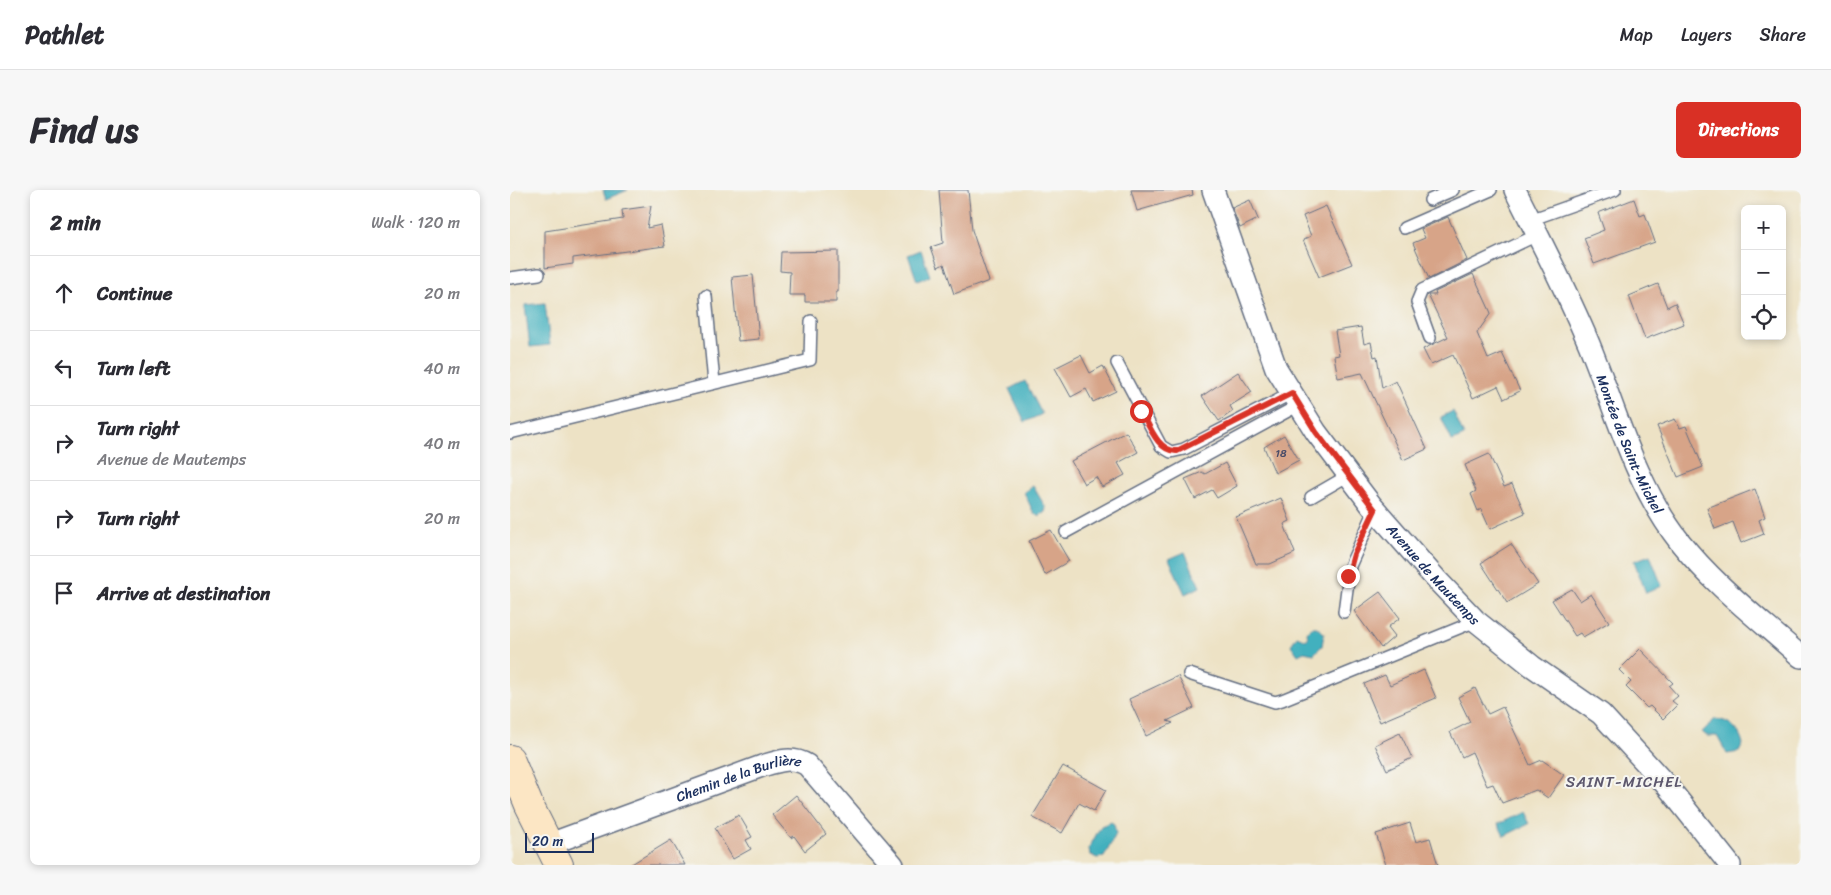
<!DOCTYPE html>
<meta charset="utf-8">
<style>
body{margin:0;font-family:Sriracha,sans-serif;background:#f7f7f7;color:#2b2b33}
.controls{position:absolute;right:15px;top:15px;display:grid;overflow:hidden;border-radius:8px;box-shadow:0 2px 8px #0003}
.controls button{width:45px;height:45px;display:grid;place-items:center;padding:0;border:0;border-bottom:1px solid #e1e1e2;background:#fff;color:#2b2b33;font:25px sans-serif}
.scale{position:absolute;left:15px;bottom:12px;width:69px;box-sizing:border-box;padding-left:5px;border:2px solid #1b2f5e;border-top:0;font-size:14px;line-height:18px;white-space:nowrap;color:#1b2f5e;-webkit-text-stroke:4px #f6f6f2;paint-order:stroke}
.stop{position:absolute;width:15px;height:15px;margin:-11px;border:4px solid #d93025;border-radius:50%;background:#fff}
.stop.end{background:#d93025;border-color:#fff;box-shadow:0 1px 5px #0008}
.list{margin:0;padding:0;list-style:none}
h2{display:flex;justify-content:space-between;align-items:center;height:65px;margin:0;padding:0 20px;font-size:21px}
h2 small{font-size:16px;font-weight:400;color:#7c7c81}
.list li{display:grid;grid-template-columns:32px 1fr auto;gap:15px;align-items:center;box-sizing:border-box;height:75px;padding:0 20px;border-top:1px solid #e1e1e2}
.list b{display:block;font-size:19px;white-space:nowrap}
.list p{margin:0;font-size:16px;white-space:nowrap;color:#7c7c81}
.list em{font-size:16px;font-style:normal;color:#7c7c81}
.icon{flex:none;width:28px;height:28px;fill:none;stroke:currentColor;stroke-width:2;stroke-linecap:round;stroke-linejoin:round}
.map{position:relative;flex:none;width:1291px;height:675px;overflow:hidden;border-radius:8px}
header{display:flex;align-items:center;gap:30px;box-sizing:border-box;height:70px;padding:0 25px;background:#fff;border-bottom:1px solid #e1e1e2}
header strong{font-size:24px}
nav{display:flex;gap:28px;margin-inline-start:auto;font-size:18px}
.intro{display:flex;align-items:center;justify-content:space-between;box-sizing:border-box;height:120px;padding:0 30px}
h1{margin:0;font-size:35px}
.button{padding:12px 22px;border-radius:8px;background:#d93025;color:#fff;font-size:18px;font-weight:700}
main{display:flex;gap:30px;padding:0 30px}
aside{flex:1;background:#fff;border-radius:8px;box-shadow:0 2px 8px #0003}
.map>svg:first-child{display:block}
.water{fill:#42b0be;stroke:#2e708e}
.building{fill:#d7a488}
.lines{fill:none;stroke-linecap:round;stroke-linejoin:round}
.service-casing{stroke:#646e82;stroke-width:14}
.minor-casing{stroke:#646e82;stroke-width:24}
.secondary-casing{stroke:#646e82;stroke-width:30}
.service{stroke:#fff;stroke-width:11}
.minor{stroke:#fff;stroke-width:21}
.secondary{stroke:#fce6c4;stroke-width:28}
.route{stroke:#d93025;stroke-width:6}
.labels{text-anchor:middle;dominant-baseline:central;stroke-width:4;stroke-linejoin:round;paint-order:stroke}
.number-label{font-size:11px;fill:#4a4c68}
.street-label{font-size:14px;fill:#1b2f5e;stroke:#f6f6f2}
.neighbourhood-label{font-size:15px;letter-spacing:1px;fill:#5d586d;stroke:#f6f6f2}
</style>
<header>
<strong>Pathlet</strong>
<nav><a>Map</a><a>Layers</a><a>Share</a></nav>
</header>
<div class="intro"><h1>Find us</h1><a class="button">Directions</a></div>
<main>
<aside>
<h2>2 min<small>Walk · 120 m</small></h2>
<ul class="list">
<li><svg class="icon" aria-label="ahead" viewBox="0 0 24 24"><path d="M12 20V5M6 11l6-6 6 6"/></svg><div><b>Continue</b></div><em>20 m</em></li>
<li><svg class="icon" aria-label="left" viewBox="0 0 24 24"><path d="M17 20v-9H6M10 6l-5 5 5 5"/></svg><div><b>Turn left</b></div><em>40 m</em></li>
<li><svg class="icon" aria-label="right" viewBox="0 0 24 24"><path d="M7 20v-9h11M14 6l5 5-5 5"/></svg><div><b>Turn right</b><p>Avenue de Mautemps</p></div><em>40 m</em></li>
<li><svg class="icon" aria-label="right" viewBox="0 0 24 24"><path d="M7 20v-9h11M14 6l5 5-5 5"/></svg><div><b>Turn right</b></div><em>20 m</em></li>
<li><svg class="icon" aria-label="arrive" viewBox="0 0 24 24"><path d="M6 21V4h12l-3 4 3 4H6"/></svg><div><b>Arrive at destination</b></div></li>
</ul>
</aside>
<div class="map">
<svg width="1291" height="675" viewBox="0 0 1291 675">
<rect width="100%" height="100%" fill="#f6f6f2"/>
<filter id="ink" filterUnits="userSpaceOnUse"><feTurbulence type="fractalNoise" baseFrequency=".02" numOctaves="2"/><feDisplacementMap in="SourceGraphic" scale="10" xChannelSelector="R" yChannelSelector="G"/><feConvolveMatrix kernelMatrix="1 2 1 2 8 2 1 2 1" color-interpolation-filters="sRGB"/></filter>
<filter id="wash" filterUnits="userSpaceOnUse"><feTurbulence type="fractalNoise" baseFrequency=".0096" numOctaves="4" result="noise"/><feDisplacementMap in="SourceGraphic" scale="20" xChannelSelector="R" yChannelSelector="G"/><feGaussianBlur stdDeviation="1.12" result="paint"/><feColorMatrix in="noise" values="0 0 0 0 0 0 0 0 0 0 0 0 0 0 0 0 0 1.4 0 .05"/><feComposite in="paint" operator="in"/></filter>
<g filter="url(#wash)">
<rect width="100%" height="100%" fill="#ede2c5"/>
<g class="water">
<path d="M93,0H118L96,9Z"/>
<path d="M411,60L420,86L407,91L398,65Z"/>
<path d="M35,113L40,155L20,157L15,115Z"/>
<path d="M515,191L532,224L515,232L499,199Z"/>
<path d="M943,221L954,246L942,251L931,227Z"/>
<path d="M523,296L536,318L535,322L529,326L524,324L514,302Z"/>
<path d="M675,362L690,397L675,404L659,369Z"/>
<path d="M1140,365L1152,396L1136,403L1124,371Z"/>
<path d="M801,437H807L814,443L812,456L804,464L794,462L788,465L781,455L787,446L796,450L798,448L797,442Z"/>
<path d="M1205,529C1220,530 1230,540 1233,554L1229,562L1217,564L1207,546H1197L1192,542Z"/>
<path d="M1013,622L1019,634L994,646L988,634Z"/>
<path d="M601,632L604,634L606,644L594,667L587,668L580,665L579,658L591,636Z"/>
</g>
<g id="blocks">
<g class="building">
<path d="M429,0H458L462,40L479,91L444,104L434,74L428,77L421,57L433,53Z"/>
<path d="M621,0H682L683,5L627,21Z"/>
<path d="M1124,9L1130,26L1135,24L1145,52L1084,74L1074,48L1094,40L1088,23Z"/>
<path d="M740,10L748,29L730,38L722,18Z"/>
<path d="M141,16L137,38L151,35L155,56L63,68V74L35,78V41L113,29L112,20Z"/>
<path d="M816,16L842,74L809,87L793,50L801,46L793,26Z"/>
<path d="M938,27L957,70L919,89L903,53L915,48L911,39Z"/>
<path d="M328,61V102H326V112H295V105H279L280,82L270,81L271,62Z"/>
<path d="M963,84L981,123L967,143L978,169L992,163L1010,201L994,209L988,196L963,208L943,165L921,175L913,159L938,147L918,105H926L925,102Z"/>
<path d="M243,85L249,149L228,151L222,87Z"/>
<path d="M1148,94L1157,117L1165,113L1174,134L1135,149L1119,106Z"/>
<path d="M851,137L854,154L861,152L864,167L867,166L872,198L886,191L917,259L893,270L852,183L828,188L824,166L829,165L825,141Z"/>
<path d="M571,165L580,183L593,176L606,201L583,212L576,199L561,207L545,178Z"/>
<path d="M728,182L742,202L720,216L723,221L709,231L692,206Z"/>
<path d="M1165,229L1170,238L1176,236L1193,277L1168,287L1147,236Z"/>
<path d="M616,242L628,262L608,273L615,285L592,297L586,287L574,294L561,271Z"/>
<path d="M774,245L789,270L765,283L754,257Z"/>
<path d="M979,264L994,297L1002,294L1015,323L980,339L971,319L968,321L961,304L966,301L955,275Z"/>
<path d="M715,273L727,296L707,308L702,300L685,309L675,289L692,282L695,284Z"/>
<path d="M1245,299L1255,327L1249,330L1254,344L1231,353L1223,332L1205,339L1197,318Z"/>
<path d="M771,308L780,331L774,334L785,363L760,374H746L726,327Z"/>
<path d="M541,340L559,371L535,385L519,351Z"/>
<path d="M1001,354L1028,394L997,413L971,373Z"/>
<path d="M1062,399L1070,411L1081,404L1099,432L1073,447L1070,443L1065,446L1042,410Z"/>
<path d="M870,402L890,428L878,437L885,446L871,458L844,421Z"/>
<path d="M1130,459L1163,493L1159,496L1168,506L1162,511L1167,515L1153,529L1140,516L1137,518L1116,497L1121,492L1109,480Z"/>
<path d="M914,480L926,508L870,532L854,494L875,485L880,495Z"/>
<path d="M668,486L684,518L657,531L663,533L636,546L619,509Z"/>
<path d="M965,498L978,524L993,517L1020,575L1032,570L1054,585L1038,608L1026,600L992,613L983,594L977,596L962,562L952,567L940,542L960,532L948,507Z"/>
<path d="M890,543L902,568L877,580L865,555Z"/>
<path d="M553,576L596,600L584,621L569,613L552,643L522,627Z"/>
<path d="M286,605L316,644L295,661L284,646L281,648L262,625Z"/>
<path d="M229,625L242,647L236,650L241,659L223,669L205,638Z"/>
<path d="M900,633L906,652L920,648L928,675H876L866,644Z"/>
<path d="M161,650L175,675H120Z"/>
</g>
</g>
</g>
<g filter="url(#ink)">
<use href="#blocks" fill-opacity="0" stroke="#646e82" stroke-width="1"/>
<g class="lines">
<defs>
<g id="service">
<path d="M920,10L943,0"/>
<path d="M1020,30L1105,0"/>
<path d="M894,38L981,0"/>
<path d="M0,88L29,84"/>
<path d="M196,106L204,193"/>
<path d="M920,148L907,112L912,100L1027,45"/>
<path d="M607,173L651,256L661,262L674,259L782,203"/>
<path d="M0,243L300,170L301,131"/>
<path d="M801,307L839,285"/>
<path d="M556,342L789,215"/>
<path d="M834,422L840,376L865,320"/>
<path d="M679,484L765,512L772,510L966,431"/>
</g>
<g id="minor">
<path id="s1" d="M703,0L766,178L806,242L862,316L926,389L966,431L1022,476L1091,524L1158,597L1220,675"/>
<path id="s2" d="M1005,0C1030,50 1057,101 1079,154C1106,220 1125,295 1170,352C1205,396 1250,430 1291,467"/>
<path id="s3" d="M37,655L252,576C268,571 282,566 297,575L383,675"/>
</g>
<path id="secondary" d="M0,569L19,615L49,675"/>
</defs>
<use href="#service" class="service-casing"/>
<use href="#minor" class="minor-casing"/>
<use href="#secondary" class="secondary-casing"/>
<use href="#service" class="service"/>
<use href="#minor" class="minor"/>
<use href="#secondary" class="secondary"/>
</g>
</g>
<g class="lines" filter="url(#ink)">
<path class="route" d="M631,221C639,235 648,262 667,261L782,203L806,242L865,320L844,364L838,386"/>
</g>
<g class="labels">
<g class="number-label">
<text x="771" y="263">18</text>
</g>
<g class="street-label">
<text stroke="none"><textPath href="#s2" startOffset="279">Montée de Saint-Michel</textPath></text>
<text stroke="none"><textPath href="#s1" startOffset="449">Avenue de Mautemps</textPath></text>
<text stroke="none"><textPath href="#s3" startOffset="204">Chemin de la Burlière</textPath></text>
</g>
<g class="neighbourhood-label">
<text x="1114" y="592">SAINT-MICHEL</text>
</g>
</g>
</svg>
<div class="controls">
<button>+</button>
<button>−</button>
<button><svg class="icon" aria-label="locate" viewBox="0 0 24 24"><circle cx="12" cy="12" r="6"/><path d="M12 2v4M12 18v4M2 12h4M18 12h4"/></svg></button>
</div>
<div class="scale">20 m</div>
<div class="stop" style="left:631px;top:221px"></div>
<div class="stop end" style="left:838px;top:386px"></div>
</div>
</main>
